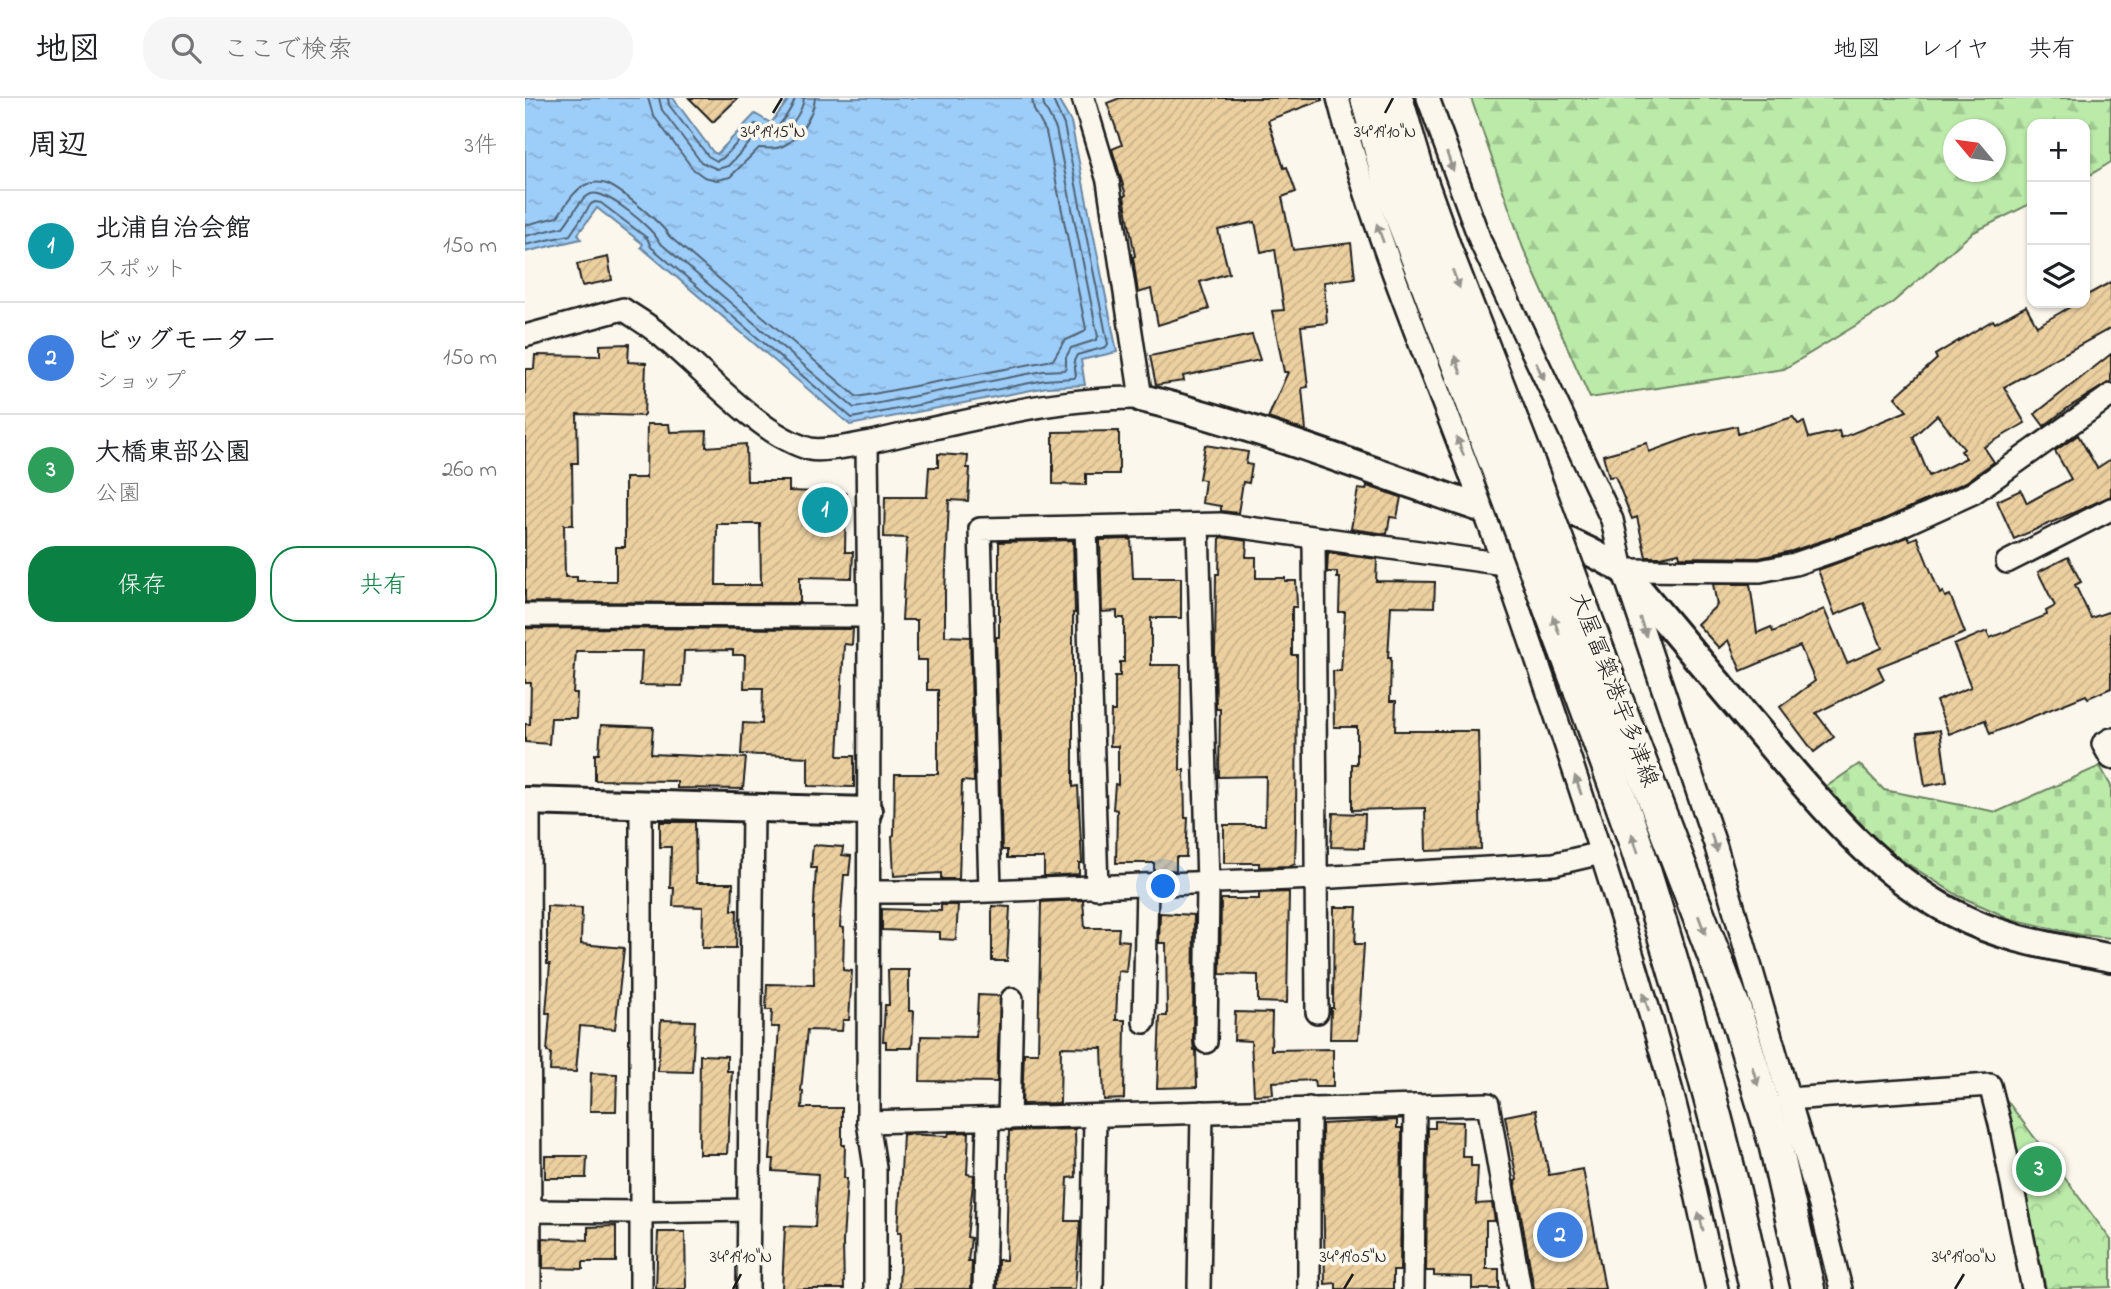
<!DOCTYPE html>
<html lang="ja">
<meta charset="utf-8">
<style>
body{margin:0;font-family:"Indie Flower","Klee One",sans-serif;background:#f6f6f6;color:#202124}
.controls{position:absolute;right:21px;top:21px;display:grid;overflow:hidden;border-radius:14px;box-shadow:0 2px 5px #0004}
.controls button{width:63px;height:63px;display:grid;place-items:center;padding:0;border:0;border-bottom:2px solid #e0e0e0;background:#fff;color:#202124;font:35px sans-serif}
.compass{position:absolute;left:1418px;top:21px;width:63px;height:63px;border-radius:50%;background:#fff;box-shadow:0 2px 5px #0004;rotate:299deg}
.you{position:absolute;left:639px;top:789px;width:24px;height:24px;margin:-18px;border:5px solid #fff;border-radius:50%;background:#1a73e8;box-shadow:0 0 0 10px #1a73e833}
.badge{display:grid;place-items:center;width:46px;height:46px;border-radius:50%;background:#0b8043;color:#fff;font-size:23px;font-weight:700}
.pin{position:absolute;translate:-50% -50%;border:4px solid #fff;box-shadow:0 2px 7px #0006}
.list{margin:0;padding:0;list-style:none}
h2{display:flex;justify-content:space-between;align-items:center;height:91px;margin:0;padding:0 28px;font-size:30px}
h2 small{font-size:23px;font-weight:400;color:#757577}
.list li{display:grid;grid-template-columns:46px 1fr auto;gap:21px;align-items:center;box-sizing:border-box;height:112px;padding:0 28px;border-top:2px solid #e0e0e0}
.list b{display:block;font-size:26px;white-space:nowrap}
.list p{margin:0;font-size:23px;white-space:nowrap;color:#757577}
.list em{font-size:23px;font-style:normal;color:#757577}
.actions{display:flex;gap:14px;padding:21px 28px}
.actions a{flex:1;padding:16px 0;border:2px solid #0b8043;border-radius:28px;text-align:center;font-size:24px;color:#0b8043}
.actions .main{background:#0b8043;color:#fff}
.icon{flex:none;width:38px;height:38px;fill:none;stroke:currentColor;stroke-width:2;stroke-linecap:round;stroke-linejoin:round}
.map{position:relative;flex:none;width:1586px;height:1191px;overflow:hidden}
header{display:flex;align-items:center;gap:42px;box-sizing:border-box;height:98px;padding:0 35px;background:#fff;border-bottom:2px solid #e0e0e0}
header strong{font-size:33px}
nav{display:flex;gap:38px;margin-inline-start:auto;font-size:24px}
.search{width:490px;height:63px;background:#f6f6f6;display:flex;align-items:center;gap:18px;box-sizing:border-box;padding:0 24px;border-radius:28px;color:#757577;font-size:26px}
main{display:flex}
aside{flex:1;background:#fff}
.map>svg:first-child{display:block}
.forest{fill:url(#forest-firs);stroke:#6c8362;stroke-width:2;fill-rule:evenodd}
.cemetery{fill:url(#cemetery-stones);stroke:#6c8362;stroke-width:2}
.park{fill:url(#park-crowns);stroke:#6c8362;stroke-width:2}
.water{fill:url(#water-ripples);stroke:#6986a1;stroke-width:2}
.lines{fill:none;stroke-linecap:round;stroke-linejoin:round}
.shore{stroke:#506374;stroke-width:2}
.building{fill:url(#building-hatch);stroke:#1c1c1c;stroke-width:2;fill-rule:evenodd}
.minor-casing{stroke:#1c1c1c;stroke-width:26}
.tertiary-casing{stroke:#1c1c1c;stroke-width:32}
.secondary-casing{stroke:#1c1c1c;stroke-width:37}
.minor{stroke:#fbf7ec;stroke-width:21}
.tertiary{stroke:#fbf7ec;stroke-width:26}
.secondary{stroke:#fbf7ec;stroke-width:32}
.secondary-bridge-casing{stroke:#1c1c1c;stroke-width:37;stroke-linecap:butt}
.secondary-bridge{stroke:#fbf7ec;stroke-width:32}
.oneway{fill:#97948e}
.ticks{fill:none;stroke:#1c1c1c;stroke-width:2.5}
.labels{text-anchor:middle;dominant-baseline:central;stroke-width:7;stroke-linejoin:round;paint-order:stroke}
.street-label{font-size:23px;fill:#1c1c1c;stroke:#fbf7ec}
.ticks-label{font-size:18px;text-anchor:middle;fill:#1c1c1c;stroke:#fbf7ec;stroke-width:7;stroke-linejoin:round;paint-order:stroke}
</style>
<header>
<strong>地図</strong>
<div class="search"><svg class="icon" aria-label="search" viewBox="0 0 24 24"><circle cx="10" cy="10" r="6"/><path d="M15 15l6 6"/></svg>ここで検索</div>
<nav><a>地図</a><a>レイヤ</a><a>共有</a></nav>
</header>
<main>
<aside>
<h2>周辺<small>3件</small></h2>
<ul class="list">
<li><span class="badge" style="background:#0f9aa8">1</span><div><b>北浦自治会館</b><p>スポット</p></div><em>150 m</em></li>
<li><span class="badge" style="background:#3f7fe0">2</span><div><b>ビッグモーター</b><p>ショップ</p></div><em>150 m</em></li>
<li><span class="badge" style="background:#2e9e5b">3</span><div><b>大橋東部公園</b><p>公園</p></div><em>260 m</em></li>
</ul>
<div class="actions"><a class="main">保存</a><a>共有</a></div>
</aside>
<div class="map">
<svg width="1586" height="1191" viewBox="0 0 1586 1191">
<defs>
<pattern id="forest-firs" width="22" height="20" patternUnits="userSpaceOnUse" patternTransform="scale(1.75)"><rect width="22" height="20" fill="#bbeaa9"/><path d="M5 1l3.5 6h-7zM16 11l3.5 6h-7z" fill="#a0c891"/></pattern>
<pattern id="cemetery-stones" width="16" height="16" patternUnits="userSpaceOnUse" patternTransform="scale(1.75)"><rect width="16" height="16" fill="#bbeaa9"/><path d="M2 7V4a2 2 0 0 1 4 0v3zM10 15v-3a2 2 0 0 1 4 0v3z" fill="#a0c891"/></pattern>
<pattern id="park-crowns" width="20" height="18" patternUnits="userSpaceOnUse" patternTransform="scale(1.75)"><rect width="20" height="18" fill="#bbeaa9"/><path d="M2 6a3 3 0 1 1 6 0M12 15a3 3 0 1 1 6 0" fill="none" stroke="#a0c891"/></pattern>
<pattern id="water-ripples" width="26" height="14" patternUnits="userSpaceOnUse" patternTransform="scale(1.75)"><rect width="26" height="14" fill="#9dcdf9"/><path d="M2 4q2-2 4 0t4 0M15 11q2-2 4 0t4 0" fill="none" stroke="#87afd5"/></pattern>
<pattern id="building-hatch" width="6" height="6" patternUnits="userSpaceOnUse" patternTransform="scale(1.75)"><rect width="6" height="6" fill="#ecd0a0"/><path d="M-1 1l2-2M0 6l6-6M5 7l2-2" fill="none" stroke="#cab289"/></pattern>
</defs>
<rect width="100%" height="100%" fill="#fbf7ec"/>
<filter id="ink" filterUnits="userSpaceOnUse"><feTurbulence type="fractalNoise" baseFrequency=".0143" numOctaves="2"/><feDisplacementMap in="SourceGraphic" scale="14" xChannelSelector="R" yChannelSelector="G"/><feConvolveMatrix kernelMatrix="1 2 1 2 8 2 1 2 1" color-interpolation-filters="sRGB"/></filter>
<g filter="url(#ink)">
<path class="forest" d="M946,0H1586V64L1560,80V26H1507V105L1447,135L1366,206L1259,271L1065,300L998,150ZM1428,32H1470V74H1428Z"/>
<path class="cemetery" d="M1334,666L1359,692L1472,714L1575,668L1586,688V840L1556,837L1486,821L1434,798L1362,753L1301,689Z"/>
<path class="park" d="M1480,1000L1586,1142V1189L1521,1191Z"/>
<path class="water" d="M0,0H148L188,54L192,56L230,16L246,25L265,0H532L546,24L592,254L556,262L560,287L522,289L325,327L116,149L118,146L72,110L53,136L56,141L0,154Z"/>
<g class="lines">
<g class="shore">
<path d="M123,0L128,17L168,71L179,79L192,82L205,79L234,50C242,50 250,52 258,48C273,41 289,16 290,0"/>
<path d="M134,0L137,12L176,64L192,71L203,68L232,37C237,38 243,41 249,40C262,38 278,12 279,0"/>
<path d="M143,0L144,7L183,58L192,63L198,60L230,26C235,27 242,32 247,32C254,31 269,7 270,0"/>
<path d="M0,127L32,119C40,109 48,93 60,87C67,84 75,84 82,86C96,92 137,125 144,138L332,299L528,262L539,243L559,234L561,231L521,34L509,12L507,0"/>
<path d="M0,138L38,129C46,120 54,101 66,96C81,91 129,131 134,144L329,310L518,273L539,272L541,269V259L546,250L571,242L573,239L531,31L519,8L518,0"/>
<path d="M0,147L45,137L66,106L70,104L76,105L122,140L126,149L327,320L520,282L549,280L551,278L549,263L552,257L581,249L583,246L539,27L527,0"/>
</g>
</g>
<g class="building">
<path d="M164,0H213L188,24Z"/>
<path d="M595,0H797V2L743,22L759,70L762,69L771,94L757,99L768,152L826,145L830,180L799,184L802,225L776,228L783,289L777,290L781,333L743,320L763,274H759L747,213L759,212L750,151L736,154L730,124L693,132L704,175L675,184L684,211L633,227L626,191L613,195L608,159L610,158L599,98L601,97L587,51L597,47L582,5Z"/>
<path d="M83,159L87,182L57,188L52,166Z"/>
<path d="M1586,184V230L1479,289L1500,325L1459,349L1469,364L1441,384L1355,423L1267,453L1234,460L1155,459L1154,455L1136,459H1121L1112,419L1107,421L1090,378L1084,379L1078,357L1122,345L1124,354L1168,338L1212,328L1213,336L1268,319L1273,326L1279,324L1284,340L1314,333L1316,340L1382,313L1370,299L1412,261L1410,257L1468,222L1470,225L1501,208L1512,228L1552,205H1560V198ZM1412,317L1439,351L1436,353L1441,360L1404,378L1388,339Z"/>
<path d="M727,237L735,262L658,278L659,283L631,287L625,258Z"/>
<path d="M104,246L103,264L121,265L119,318L52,316L53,365H47L48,427H39L40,479H52V483H91V449H100V380H121L122,326H144L145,334L182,333L181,349L221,346L222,383H264V393L321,395L320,454H328L327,480L275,479V505L0,504V271H9L10,257L75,258V247ZM192,426H235L236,487H191Z"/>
<path d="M1586,256V283L1544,309L1519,328L1510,316Z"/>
<path d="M594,333V376H561V387L528,386V334Z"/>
<path d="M1553,337L1572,370L1586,361V398L1489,441L1472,403L1496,392L1502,405L1546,381L1530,353Z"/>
<path d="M680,347L723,354L721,366L727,367L724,385L718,384L713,415L696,413V408L677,405L680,382L674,381Z"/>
<path d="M413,356L443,358L442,370H445L443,403L424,402L420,495V538L445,539L449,684L437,683L434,781H416V775L369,778L367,738L369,737L370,676H413V592H402V562H392V522H377L382,440L359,439L360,399H402L404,369H413Z"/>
<path d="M842,388L876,399L872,420L865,419L862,436L826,431L833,391L841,392Z"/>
<path d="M695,439L722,443L721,459H731V480H760V483H771L772,509H767V557H772L771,726L770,766L764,768L734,769V765H699V727H740L741,678L694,679L695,611H691L690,557L691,476H694Z"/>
<path d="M1383,439L1385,442L1392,439L1415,496L1418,494L1420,499L1425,497L1440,535L1353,569L1359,581L1291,615L1309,639L1289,654L1255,609L1290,583L1275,548L1216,573L1203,542L1194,550L1172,526L1192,507L1188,486H1225L1232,535L1246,529L1248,534L1299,511L1322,565L1357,550L1339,505L1310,517L1293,472Z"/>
<path d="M606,441L608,480H656V520H626V567H656L655,672H659L660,720H663L661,759H651V772L629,773V765H591L592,712L588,711L590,686L593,687V648H585L586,613H590V578H595V564H599V520H592V513L577,514L575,442Z"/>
<path d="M548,442L550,515H548V689L553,688L557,765H554V776L519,778V760H482V752H477L471,539H474V444Z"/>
<path d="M803,455L852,461L851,483L910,484L909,509L866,508L863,560H866L865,603H871L870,633H953L956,751L901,753L900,710L827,712V666H832V629H809L808,573H816L820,514H814L815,480H812V474H802Z"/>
<path d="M1543,459L1556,484L1550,487L1566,520L1586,513V590L1563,600L1561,597L1465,636L1460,622L1424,636L1411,603L1446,589L1429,547L1462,533L1465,540L1522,517L1521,513L1530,508L1513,474Z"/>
<path d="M0,530L328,531L327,547L319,546L313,658H329V689L283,688V659L216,656L218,625L237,626L238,590H219L220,557H208V552L159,553L157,588L115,587L117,553H51L48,595H52L51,620H26L24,646L0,644V626H5L6,585H0Z"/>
<path d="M76,627L128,629L126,656L221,660L218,691L152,690V683L70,682V656H74Z"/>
<path d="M1415,632L1422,684L1400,688L1392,635Z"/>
<path d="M808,715L840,716L839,750L806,749Z"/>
<path d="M135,724H170L171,785H208L207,812H212L211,850H177L178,809L148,808L149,790H145L146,749H135Z"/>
<path d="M288,747L318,749L317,757L326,758L324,777H319L315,829L319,830L318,872L327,873L324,922H318L317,933L282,932L276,993H278L277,1010H317V1047H320L319,1080H322L318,1144L319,1191H257L260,1128L290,1129L293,1076L248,1073L249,1061H245L254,929H246L247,912H241L242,886L289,887L288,823L291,770H286Z"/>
<path d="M764,794L762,905L733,904V877L695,876L696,801H734V795Z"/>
<path d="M558,802L560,830H594L593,842L604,843L601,874L593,873L591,922H600L599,1001L579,1002L577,950L536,949L535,1005L497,1006L499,955H513L516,804Z"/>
<path d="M416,807H433L431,842L415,841V834L357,832V811L416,813Z"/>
<path d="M22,808L57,810L56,846L99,850L90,931L55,928L51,974L25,973L26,955L22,954L25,915H21L25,866H22Z"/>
<path d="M467,808L485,809L482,863H467Z"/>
<path d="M809,809H832L830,846H839L833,941H805L806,910H808Z"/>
<path d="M635,815L669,817L668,944L669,952H671L672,989L632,990L635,918H642L641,845H634Z"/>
<path d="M363,872H384V913H389L387,950H361V943H358L360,907H364Z"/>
<path d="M453,897L475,898L472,984L395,983L396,938L451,939Z"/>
<path d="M710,914L747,915L746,952L808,951V989H790L789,982L747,984L748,996L729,997L726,943L709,942Z"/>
<path d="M136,922L170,923L167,974L133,973Z"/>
<path d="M175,957L202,958V973H207L202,1056H174Z"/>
<path d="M66,975L92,976L91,1013H65Z"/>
<path d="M1011,1012L1024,1077L1058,1071L1080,1191H1009L990,1083L992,1082L980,1018Z"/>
<path d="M872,1022V1030H877L875,1173H868V1191H811V1185L800,1186L797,1026Z"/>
<path d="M910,1023L938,1024L937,1059H946V1068H953L951,1106L967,1105L970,1123H961V1171H974V1191H947V1179L909,1178V1173H901L903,1030H910Z"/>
<path d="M550,1031L551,1079L543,1080L541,1123H555L550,1191H472L473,1162H481L484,1033Z"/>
<path d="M444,1034L442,1076L449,1077L442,1139L446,1140L443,1163H447L446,1191H374L376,1134H373L378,1036L423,1038L424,1035Z"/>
<path d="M20,1058H62L61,1080H20Z"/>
<path d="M91,1128V1164H58V1171L18,1170V1140L63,1142V1129Z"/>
<path d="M133,1134H160L161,1191H131Z"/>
</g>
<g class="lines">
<defs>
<g id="minor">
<path d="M813,0C854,161 925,312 979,468C1039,638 1096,809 1144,983C1163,1051 1176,1122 1192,1191"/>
<path d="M903,0L956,145L1087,422L1098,472L1191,749L1298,1118L1316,1191"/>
<path d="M0,238L98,211C108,218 119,224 129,232C172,265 232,337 285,351C302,355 365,340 385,335C463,319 535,299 616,300L583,83L558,0"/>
<path d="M342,345L344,535L343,1024L350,1069V1191"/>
<path d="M673,427L683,786L681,944"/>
<path d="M561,429L572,790"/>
<path d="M789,440L792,914"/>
<path d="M1482,464L1586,411"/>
<path d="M1098,472L1235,473L1270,466L1360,435L1448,395L1586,297"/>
<path d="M0,517L344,518"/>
<path d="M1586,641L1578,646L1586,660"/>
<path d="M4,703L5,1191"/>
<path d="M465,792L455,431L695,426L979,466"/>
<path d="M343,794H439L791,780L1029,766L1076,755"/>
<path d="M619,924L622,788"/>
<path d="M1263,1001L1465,987L1475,1026L1508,1191"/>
<path d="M484,1020L487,901"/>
<path d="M343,1024L963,1006L995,1191"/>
<path d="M0,1113L116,1114L222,1112"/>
<path d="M116,1191V707"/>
<path d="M223,1191L228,711"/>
<path d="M459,1191L463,1022"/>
<path d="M567,1191L570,1019"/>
<path d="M674,1191L677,1014"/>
<path d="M784,1191V1010"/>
<path d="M888,1191L890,1008"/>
</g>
<g id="tertiary">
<path d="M616,300C713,323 806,358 900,391C967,415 1038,435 1098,472C1142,525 1187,578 1232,631C1290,700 1347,772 1428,815C1478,842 1532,849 1586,860"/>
<path d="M0,703L343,713"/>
</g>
<g id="secondary">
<path d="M842,0L866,91L975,376"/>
<path d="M871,0L895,81L921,154L1004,367"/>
<path d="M1083,580L1210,912L1250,1045L1283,1191"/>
<path d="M1055,591C1075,646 1096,701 1114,756C1159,899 1200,1044 1231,1191"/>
</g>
</defs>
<use href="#minor" class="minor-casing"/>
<use href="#tertiary" class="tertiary-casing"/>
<use href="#secondary" class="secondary-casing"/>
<use href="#minor" class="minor"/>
<use href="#tertiary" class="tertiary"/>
<use href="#secondary" class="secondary"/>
<defs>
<g id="secondary-bridge">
<path d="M1004,367L1083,580"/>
<path d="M975,376L1055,591"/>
</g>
</defs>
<use href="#secondary-bridge" class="secondary-bridge-casing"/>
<use href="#secondary-bridge" class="secondary-bridge"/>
</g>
<defs><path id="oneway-solid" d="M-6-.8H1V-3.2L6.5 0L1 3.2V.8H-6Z" transform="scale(1.75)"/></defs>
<g class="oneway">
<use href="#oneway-solid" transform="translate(925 64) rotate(71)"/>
<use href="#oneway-solid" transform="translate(855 135) rotate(-110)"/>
<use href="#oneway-solid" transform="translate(931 181) rotate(69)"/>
<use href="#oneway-solid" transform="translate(933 267) rotate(-111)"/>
<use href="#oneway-solid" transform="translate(1015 273) rotate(64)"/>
<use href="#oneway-solid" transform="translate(935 348) rotate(-111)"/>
<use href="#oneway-solid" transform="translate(1031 527) rotate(-110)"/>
<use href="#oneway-solid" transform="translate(1118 529) rotate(71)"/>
<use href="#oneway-solid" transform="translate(1053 687) rotate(-109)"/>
<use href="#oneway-solid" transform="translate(1110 745) rotate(-109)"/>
<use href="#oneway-solid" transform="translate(1189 745) rotate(72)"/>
<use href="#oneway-solid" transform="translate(1177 827) rotate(69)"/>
<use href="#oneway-solid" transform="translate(1121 904) rotate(-107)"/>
<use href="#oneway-solid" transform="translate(1230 978) rotate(73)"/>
<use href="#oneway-solid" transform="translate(1176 1124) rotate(-103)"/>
</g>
</g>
<path class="ticks" d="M248,15L257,0M860,15L868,0M208,1191L216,1176M819,1191L828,1176M1430,1191L1439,1176"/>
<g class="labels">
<g class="street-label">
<text transform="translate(1088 592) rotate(69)">大屋冨築港宇多津線</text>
</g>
</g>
<g class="ticks-label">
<text x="248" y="39">34°19'15"N</text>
<text x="860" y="39">34°19'10"N</text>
<text x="216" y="1164">34°19'10"N</text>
<text x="828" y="1164">34°19'05"N</text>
<text x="1439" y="1164">34°19'00"N</text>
</g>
</svg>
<div class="controls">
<button>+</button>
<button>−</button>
<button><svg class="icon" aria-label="layers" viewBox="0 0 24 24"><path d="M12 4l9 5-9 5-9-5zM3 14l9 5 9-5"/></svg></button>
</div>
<svg class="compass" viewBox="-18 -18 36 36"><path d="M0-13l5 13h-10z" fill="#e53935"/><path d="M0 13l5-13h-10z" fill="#757577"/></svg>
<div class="you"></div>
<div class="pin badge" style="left:300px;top:412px;background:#0f9aa8">1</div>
<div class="pin badge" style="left:1035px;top:1137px;background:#3f7fe0">2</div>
<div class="pin badge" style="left:1514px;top:1071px;background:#2e9e5b">3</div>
</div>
</main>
